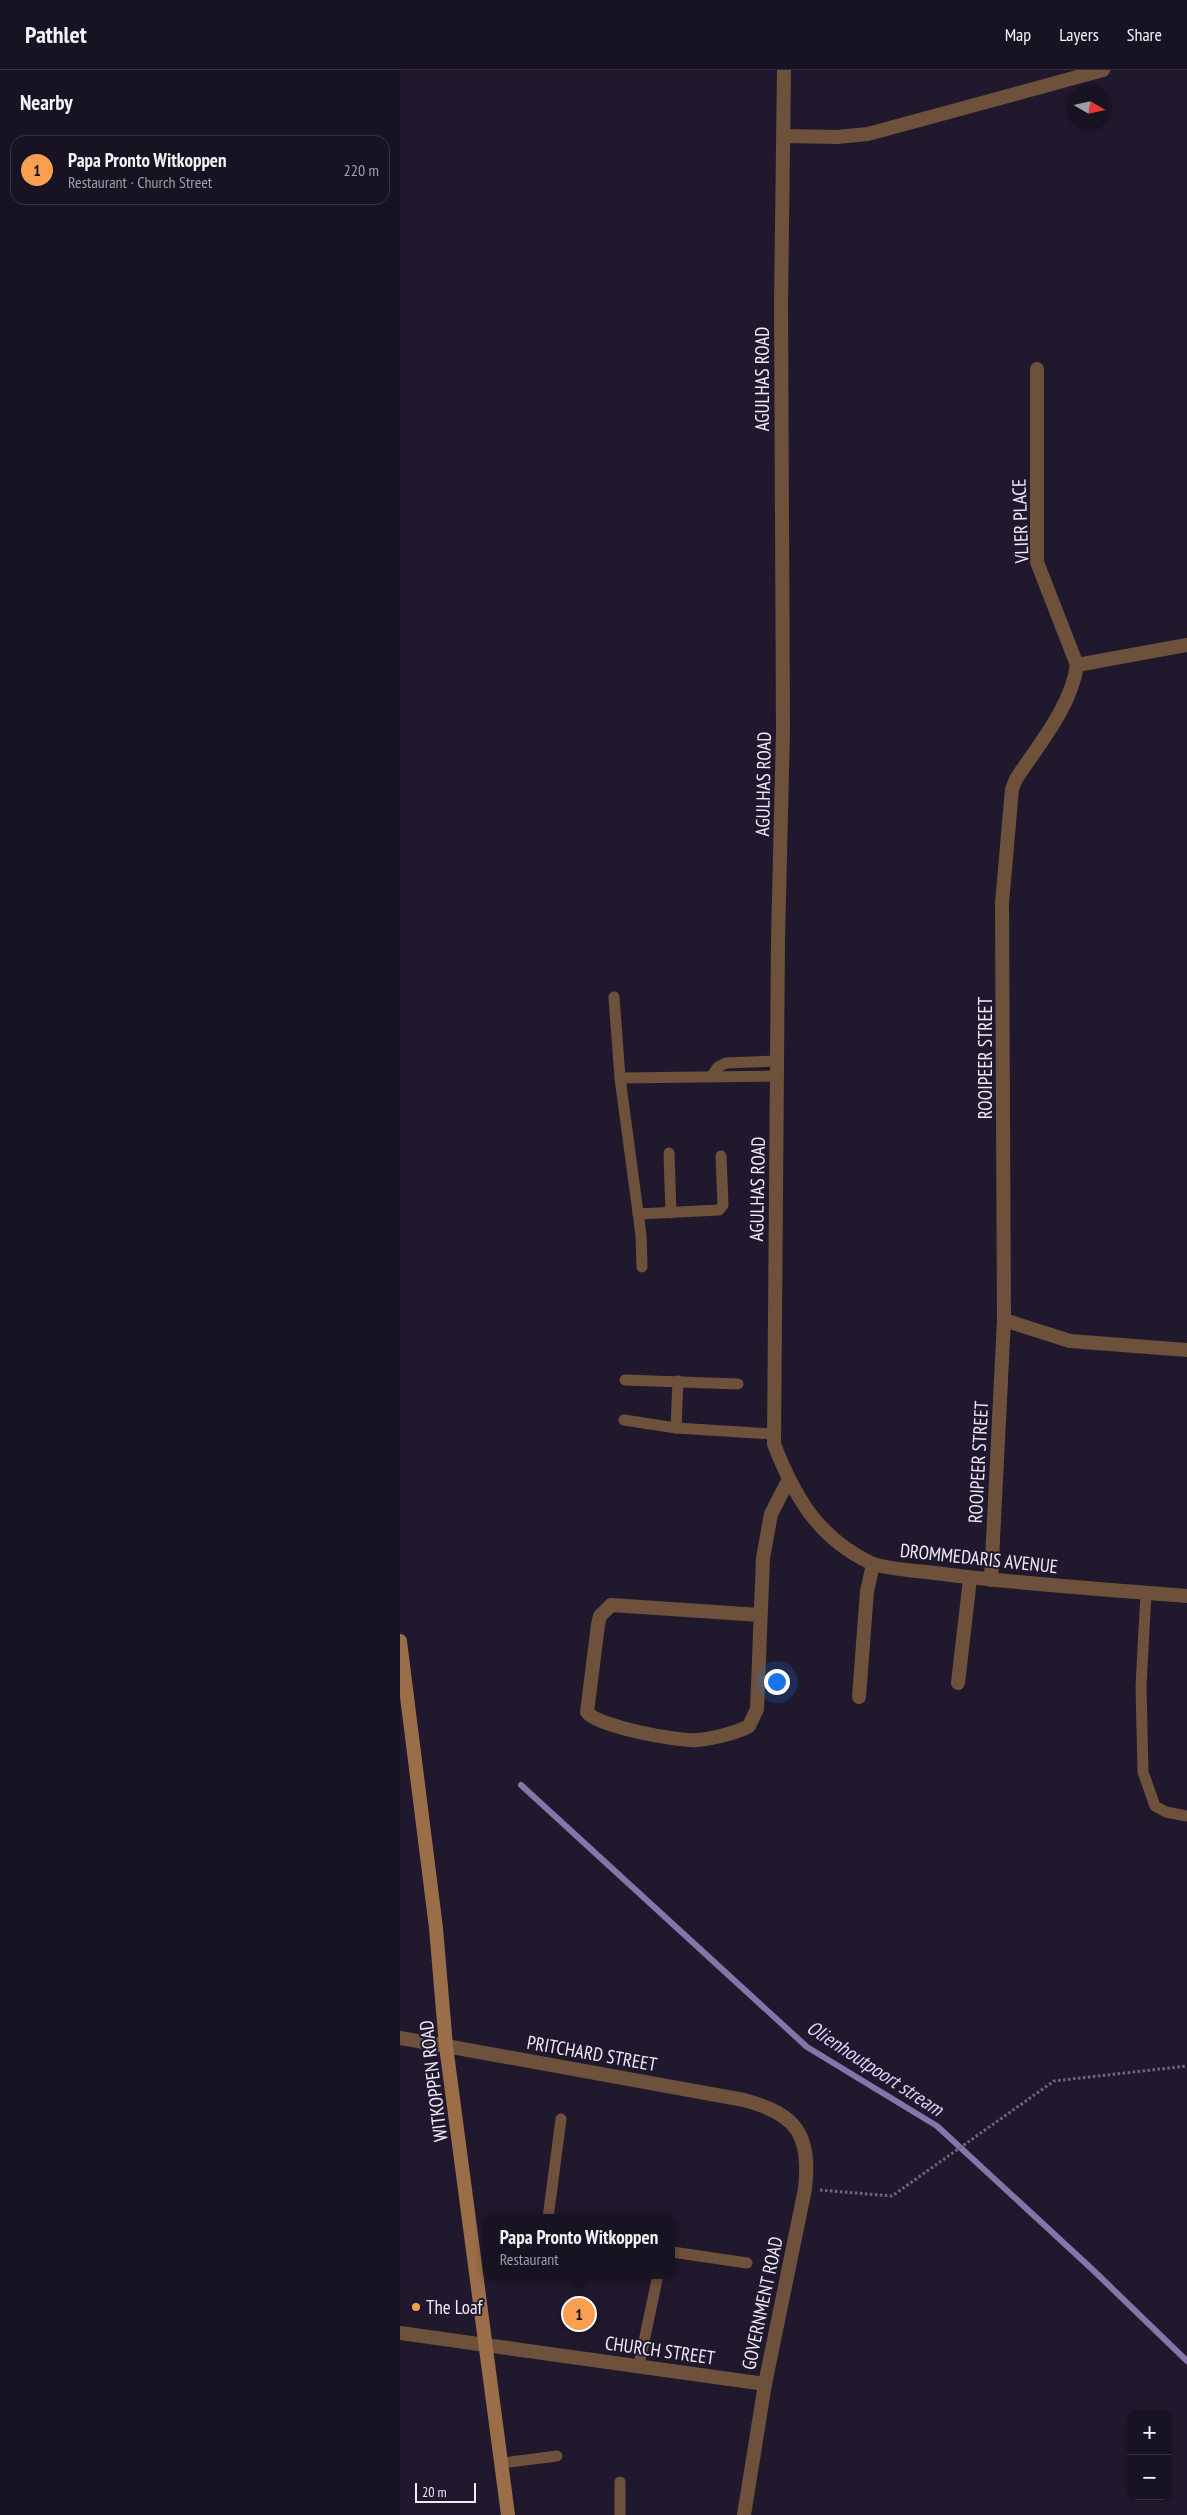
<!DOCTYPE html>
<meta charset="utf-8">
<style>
body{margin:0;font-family:"PT Sans Narrow",sans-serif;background:#211c2a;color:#f1f3f6}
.controls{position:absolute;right:15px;bottom:15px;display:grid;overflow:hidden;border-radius:10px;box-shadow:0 1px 4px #0004}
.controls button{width:45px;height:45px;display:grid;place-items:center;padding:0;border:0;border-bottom:1px solid #363240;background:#181322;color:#f1f3f6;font:25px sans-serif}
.compass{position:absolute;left:667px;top:15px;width:45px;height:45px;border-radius:50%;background:#181322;box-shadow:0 1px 4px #0004;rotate:99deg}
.scale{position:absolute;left:15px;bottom:12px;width:61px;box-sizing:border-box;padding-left:5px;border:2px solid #eeeafa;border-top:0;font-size:14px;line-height:18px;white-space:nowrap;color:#eeeafa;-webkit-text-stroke:4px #20192e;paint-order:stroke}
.you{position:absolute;left:376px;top:1611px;width:18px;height:18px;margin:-12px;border:4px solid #fff;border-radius:50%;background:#1a73e8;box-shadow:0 0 0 8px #1a73e833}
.badge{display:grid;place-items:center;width:32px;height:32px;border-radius:50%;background:#fa9f50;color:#111;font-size:16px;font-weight:700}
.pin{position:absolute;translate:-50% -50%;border:2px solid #fff;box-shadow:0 1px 5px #0006}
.popup{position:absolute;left:83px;top:2144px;width:192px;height:65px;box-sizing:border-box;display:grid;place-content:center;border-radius:10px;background:#181322;filter:drop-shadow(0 1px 4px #0005);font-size:16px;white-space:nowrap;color:#9f9ea5}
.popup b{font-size:19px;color:#f1f3f6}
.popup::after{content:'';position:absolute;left:50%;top:100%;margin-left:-10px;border:10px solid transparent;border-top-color:#181322}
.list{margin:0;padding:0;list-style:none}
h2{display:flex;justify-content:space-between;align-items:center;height:65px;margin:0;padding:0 20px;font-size:21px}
h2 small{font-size:16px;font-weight:400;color:#9f9ea5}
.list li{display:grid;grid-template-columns:32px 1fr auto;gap:15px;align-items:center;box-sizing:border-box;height:70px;margin:0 10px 10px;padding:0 10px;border:1px solid #363240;border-radius:15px}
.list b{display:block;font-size:19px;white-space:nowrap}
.list p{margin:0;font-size:16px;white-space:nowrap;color:#9f9ea5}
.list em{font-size:16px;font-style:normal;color:#9f9ea5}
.map{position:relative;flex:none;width:787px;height:2445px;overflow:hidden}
header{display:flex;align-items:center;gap:30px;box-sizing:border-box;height:70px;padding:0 25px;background:#181322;border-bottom:1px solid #363240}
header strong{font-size:24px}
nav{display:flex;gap:28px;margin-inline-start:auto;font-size:18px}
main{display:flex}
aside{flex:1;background:#181322}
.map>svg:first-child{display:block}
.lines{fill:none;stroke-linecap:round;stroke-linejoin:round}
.stream{stroke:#8774ab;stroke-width:6}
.path{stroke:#6e687b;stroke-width:3;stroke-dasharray:2.5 2.5;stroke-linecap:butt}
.service{stroke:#6e513a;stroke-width:11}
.minor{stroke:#6e513a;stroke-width:14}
.tertiary{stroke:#6e513a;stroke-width:14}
.secondary{stroke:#9b6d48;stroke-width:14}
.poi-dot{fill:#fa9f50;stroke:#20192e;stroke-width:2}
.labels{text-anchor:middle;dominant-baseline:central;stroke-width:4;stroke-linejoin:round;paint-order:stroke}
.street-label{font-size:19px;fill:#eeeafa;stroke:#20192e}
.poi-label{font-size:19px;fill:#eeeafa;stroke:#20192e;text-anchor:start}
.water-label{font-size:20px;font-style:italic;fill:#ded1fb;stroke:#20192e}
</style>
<header>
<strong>Pathlet</strong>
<nav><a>Map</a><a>Layers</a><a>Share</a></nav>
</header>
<main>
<aside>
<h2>Nearby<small></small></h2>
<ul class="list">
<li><span class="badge">1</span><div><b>Papa Pronto Witkoppen</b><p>Restaurant · Church Street</p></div><em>220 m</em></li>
</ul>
</aside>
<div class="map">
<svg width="787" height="2445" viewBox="0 0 787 2445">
<rect width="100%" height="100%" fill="#20192e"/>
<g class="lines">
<path class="stream" d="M121,1715L407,1977L537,2056L693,2200L787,2291"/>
<path class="path" d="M420,2120L492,2126L654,2011L787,1996"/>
<g class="service">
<path d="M214,927L220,1008L377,1006"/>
<path d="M311,1007L318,997L326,993L377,991"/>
<path d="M220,1008L241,1165L242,1197"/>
<path d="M269,1083L271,1143"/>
<path d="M238,1144L319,1140L323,1135L321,1086"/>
<path d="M225,1310L338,1314"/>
<path d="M224,1350L276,1358L373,1364"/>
<path d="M276,1358L278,1311"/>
<path d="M746,1523L741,1616L743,1702L755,1736L766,1742L787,1746"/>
<path d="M148,2148L161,2049"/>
<path d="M272,2182L347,2193"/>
<path d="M239,2295L258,2205"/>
<path d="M102,2393L157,2386"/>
<path d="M220,2445V2412"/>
</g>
<g class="minor">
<path d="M384,0L381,234L383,660L378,870L374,1374C394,1426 418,1468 471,1493C484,1499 519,1501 535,1503C618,1514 703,1519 787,1526"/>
<path d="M384,66L437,67L468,64L703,0"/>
<path d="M637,299V492L677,595"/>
<path d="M604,1250L670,1271L787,1280"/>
<path d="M591,1510L604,1250L602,833L612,719L616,709C639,674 671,637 677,595L787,575"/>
<path d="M360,1545L211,1535L200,1546L198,1555L187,1642C196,1656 279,1672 297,1670C312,1669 336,1663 349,1656L357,1639L363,1488L371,1444L389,1409"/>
<path d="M558,1613L570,1509"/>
<path d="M459,1627L467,1521L473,1495"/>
<path d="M46,1976L344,2030C397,2044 411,2065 405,2119L365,2314L344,2445"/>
<path d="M0,2263L365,2314"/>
</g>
<path class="tertiary" d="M0,1968L46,1976"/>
<path class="secondary" d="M0,1571L36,1858L46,1976L108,2445"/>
</g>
<circle class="poi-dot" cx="16" cy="2237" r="5"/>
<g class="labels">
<g class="street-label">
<text transform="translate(362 309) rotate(-90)">AGULHAS ROAD</text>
<text transform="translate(620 451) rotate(-92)">VLIER PLACE</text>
<text transform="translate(363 714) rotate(-89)">AGULHAS ROAD</text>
<text transform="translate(585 988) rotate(-90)">ROOIPEER STREET</text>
<text transform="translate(357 1119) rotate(-89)">AGULHAS ROAD</text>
<text transform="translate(578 1392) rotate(-87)">ROOIPEER STREET</text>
<text transform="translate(579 1488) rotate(6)">DROMMEDARIS AVENUE</text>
<text transform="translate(192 1983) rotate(10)">PRITCHARD STREET</text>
<text transform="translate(33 2011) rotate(-97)">WITKOPPEN ROAD</text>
<text transform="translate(362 2233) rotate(-78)">GOVERNMENT ROAD</text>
<text transform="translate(260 2280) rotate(8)">CHURCH STREET</text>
</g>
<g class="poi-label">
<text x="26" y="2237">The Loaf</text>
</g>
<g class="water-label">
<text transform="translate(475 1998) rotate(33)">Olienhoutpoort stream</text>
</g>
</g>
</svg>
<div class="controls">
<button>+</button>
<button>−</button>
</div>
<svg class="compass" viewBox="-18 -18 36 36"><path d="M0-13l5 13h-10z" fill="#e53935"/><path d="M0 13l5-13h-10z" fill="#9f9ea5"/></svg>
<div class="scale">20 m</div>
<div class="you"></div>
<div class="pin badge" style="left:179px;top:2244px">1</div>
<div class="popup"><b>Papa Pronto Witkoppen</b>Restaurant</div>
</div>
</main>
